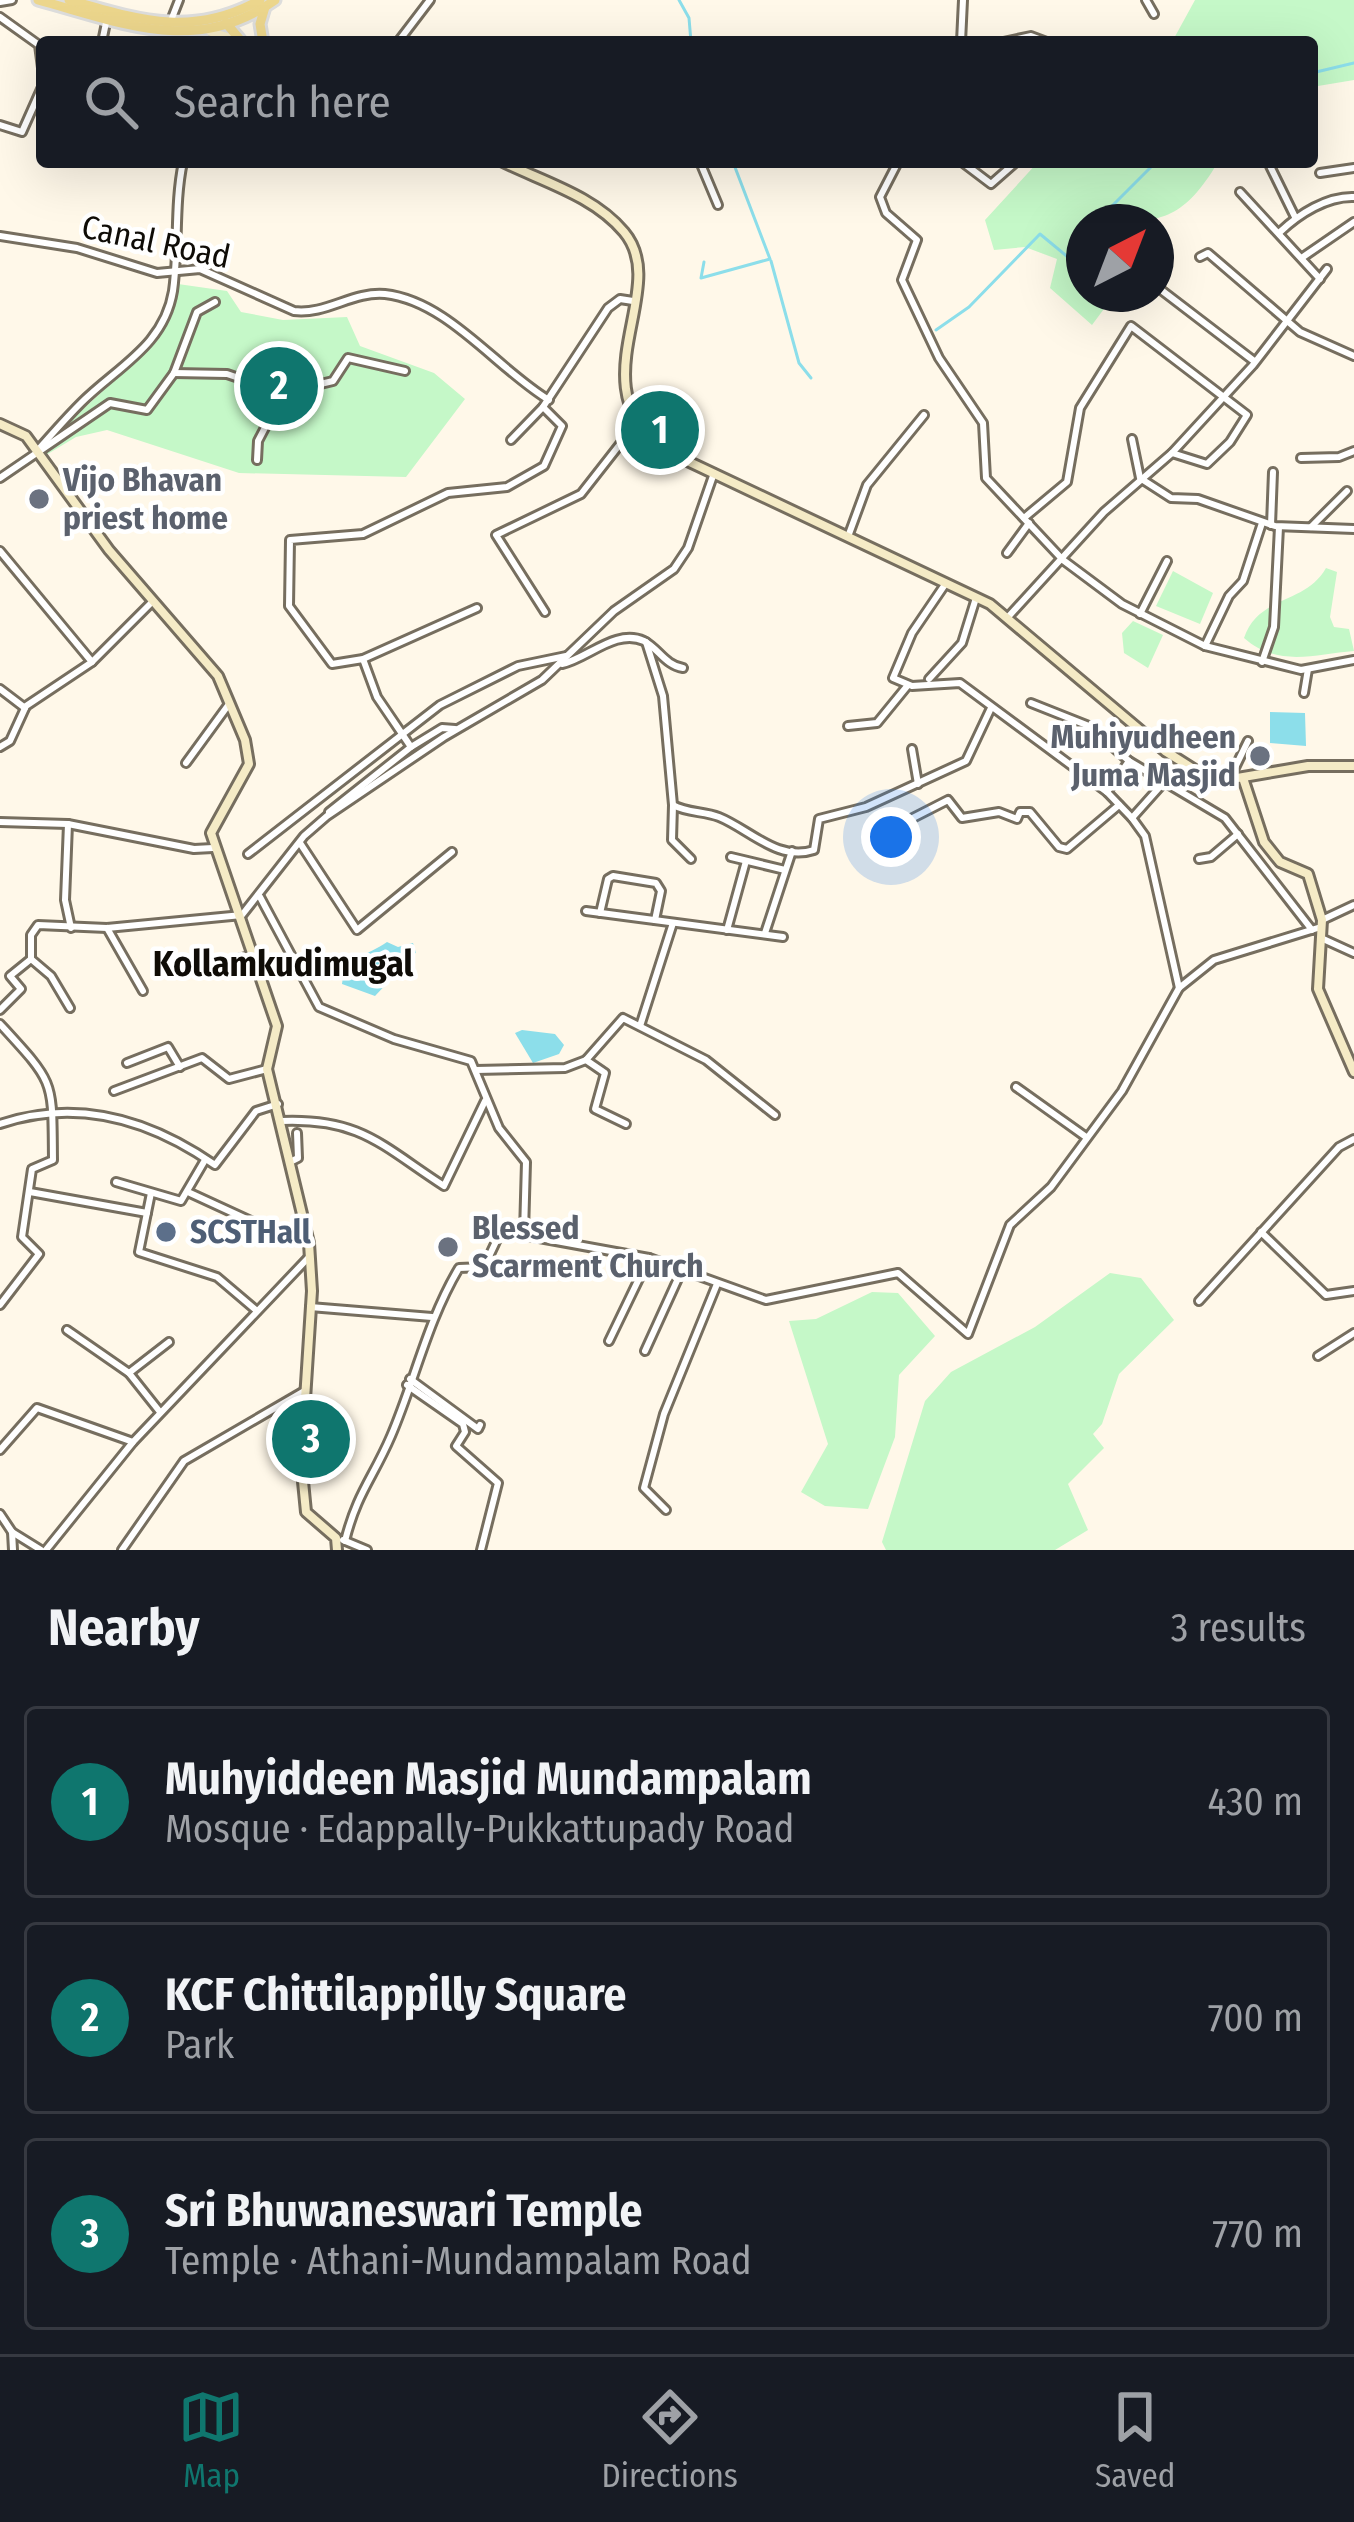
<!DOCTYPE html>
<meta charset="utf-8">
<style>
body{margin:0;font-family:"Fira Sans Condensed",sans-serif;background:#20242c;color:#f1f3f6}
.compass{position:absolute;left:1066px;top:204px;width:108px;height:108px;border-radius:50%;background:#171b24;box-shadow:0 12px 48px #0002;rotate:42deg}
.you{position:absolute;left:891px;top:837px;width:42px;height:42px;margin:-30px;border:9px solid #fff;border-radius:50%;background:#1a73e8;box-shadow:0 0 0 18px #1a73e833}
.badge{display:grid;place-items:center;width:78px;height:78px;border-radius:50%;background:#0f766e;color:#fff;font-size:39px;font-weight:700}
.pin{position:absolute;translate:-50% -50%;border:6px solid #fff;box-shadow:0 3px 12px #0006}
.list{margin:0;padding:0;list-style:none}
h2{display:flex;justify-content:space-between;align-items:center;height:156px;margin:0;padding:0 48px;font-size:51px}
h2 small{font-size:39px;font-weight:400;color:#9ea1a6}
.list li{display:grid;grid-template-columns:78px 1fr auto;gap:36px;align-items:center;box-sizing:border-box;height:192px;margin:0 24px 24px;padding:0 24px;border:3px solid #363941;border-radius:12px}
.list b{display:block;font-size:45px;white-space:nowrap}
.list p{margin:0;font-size:39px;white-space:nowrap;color:#9ea1a6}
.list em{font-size:39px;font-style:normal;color:#9ea1a6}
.icon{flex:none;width:66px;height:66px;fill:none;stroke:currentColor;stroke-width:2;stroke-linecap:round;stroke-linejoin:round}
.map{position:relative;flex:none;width:1354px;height:1550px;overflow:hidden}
.search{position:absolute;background:#171b24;box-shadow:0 12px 48px #0002;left:36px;right:36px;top:36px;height:132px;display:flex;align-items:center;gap:30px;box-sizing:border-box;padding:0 42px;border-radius:12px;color:#9ea1a6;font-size:45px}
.sheet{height:804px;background:#171b24}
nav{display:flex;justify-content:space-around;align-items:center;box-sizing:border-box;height:168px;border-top:3px solid #363941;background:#171b24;font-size:33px;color:#9ea1a6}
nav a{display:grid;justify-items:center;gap:6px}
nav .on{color:#0f766e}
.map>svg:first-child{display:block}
.green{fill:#c5f8c8}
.water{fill:#8cdeea}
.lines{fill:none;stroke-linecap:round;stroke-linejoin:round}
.stream{stroke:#8cdeea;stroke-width:3}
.street-casing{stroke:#766e5f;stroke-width:12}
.secondary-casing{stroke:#766e5f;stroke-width:14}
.primary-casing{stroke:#dddddc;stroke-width:15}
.street{stroke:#fff;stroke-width:6}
.secondary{stroke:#f5ebc6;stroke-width:8}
.primary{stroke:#ecd68c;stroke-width:9}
.worship-dot{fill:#6b7280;stroke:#fff;stroke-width:4.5}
.service-dot{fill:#5c6f8a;stroke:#fff;stroke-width:4.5}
.labels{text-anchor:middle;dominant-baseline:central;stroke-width:9;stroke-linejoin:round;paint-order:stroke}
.street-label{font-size:33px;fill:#0f0c07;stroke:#fff}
.worship-label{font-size:33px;font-weight:bold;fill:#5b616d;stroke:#fff;text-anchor:start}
.service-label{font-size:33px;font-weight:bold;fill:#4e5e75;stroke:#fff;text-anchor:start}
.neighbourhood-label{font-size:36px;font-weight:bold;fill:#0f0c07;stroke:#fff}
</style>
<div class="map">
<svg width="1354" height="1550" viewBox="0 0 1354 1550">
<rect width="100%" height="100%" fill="#fff8e9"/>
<g class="green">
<path d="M1195,0H1354V80L1312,87V42H1172Z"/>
<path d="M1038,162H1218C1179,228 1153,222 1084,222V294H1115L1092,325L1050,288L1057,259L1025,247L994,250L985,220Z"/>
<path d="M178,284L227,291L241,312L283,320L347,317L360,346L434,373L465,399L406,477L239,473L107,430L76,437L46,455L42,447L157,341Z"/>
<path d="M1326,568L1337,572L1330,617L1334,627L1349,629L1354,651C1315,654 1278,668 1244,638C1258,595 1305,605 1326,568Z"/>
<path d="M1173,571L1213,593L1200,624L1156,606Z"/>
<path d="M1133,621L1163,635L1148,668L1124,653L1122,633Z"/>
<path d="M1110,1273L1141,1278L1174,1320L1119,1374L1102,1424L1093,1434L1104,1448L1068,1484L1088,1530L1055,1550H886L882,1542L925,1401L951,1372L1035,1327Z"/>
<path d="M872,1292L898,1293L935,1336L899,1375L895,1437L868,1509L825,1506L801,1492L828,1444L789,1321L816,1319Z"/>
</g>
<g class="water">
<path d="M1270,712L1305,713L1306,746L1270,743Z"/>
<path d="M387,942L398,947L413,943L416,953L401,957L393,977L375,996L342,984C345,957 367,956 387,942Z"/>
<path d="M522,1030L555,1034L564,1045L559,1054L533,1063L515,1033Z"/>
</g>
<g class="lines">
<g class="stream">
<path d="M679,0L689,18L691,42"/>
<path d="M1312,73L1354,63"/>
<path d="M1096,222L1156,162"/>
<path d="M771,261L799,363L811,378"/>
<path d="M704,262L701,278L770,259L733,162"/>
<path d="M936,330L969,307L1040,234L1069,258L1084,237"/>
</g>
<defs>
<g id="street">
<path d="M1146,0L1154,14"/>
<path d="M0,2L12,0"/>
<path d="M0,17L39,45L42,68"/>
<path d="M170,23L179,0"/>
<path d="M102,42L107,18"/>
<path d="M398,42L430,0"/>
<path d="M961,42L963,0"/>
<path d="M1003,42L1031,36L1047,42"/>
<path d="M0,125L22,132L42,87"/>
<path d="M700,162L718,205"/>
<path d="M898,162L880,197L886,213L917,240L902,280L939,358L983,423L986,478L1063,560L1122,604L1205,646L1301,670L1354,660"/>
<path d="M962,162L991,184L1016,162"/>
<path d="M1270,166L1295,217"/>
<path d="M1320,173L1354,168"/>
<path d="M1240,192L1320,279"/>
<path d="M1280,232C1299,214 1327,196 1354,197"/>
<path d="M0,236L77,248L157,273L200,269L294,311C326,315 353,291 385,294C448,301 497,369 549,400"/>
<path d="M1200,257L1208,253L1300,332L1354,356"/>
<path d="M1303,257L1354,222"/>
<path d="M1156,286L1254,361"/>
<path d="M174,373L227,374L283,393L333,381L348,358L405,371"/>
<path d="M1132,439L1140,478L1171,498L1198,499L1275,526L1354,529"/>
<path d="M511,440L543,407"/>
<path d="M37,451C51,435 66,418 81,403C117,367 164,346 173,291C179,249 174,205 183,162"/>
<path d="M1301,458L1339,457L1354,451"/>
<path d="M257,460L258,441L283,393"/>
<path d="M0,478L110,403L147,410L174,373L197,312L215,302"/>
<path d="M1024,518L1067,482L1080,408L1131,326L1247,415L1230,442L1207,464L1172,453"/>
<path d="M1271,525L1273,472"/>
<path d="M1311,527L1347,491"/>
<path d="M849,534L867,485L924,415"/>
<path d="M0,551L92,662"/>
<path d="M1007,553L1029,523"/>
<path d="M946,583L912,633L893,678L912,686L960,683L1107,792L1132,818L1145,836L1179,988"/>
<path d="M477,608L363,659L332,664L289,606L290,540L363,534L448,493L507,487L544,466L562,426L543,407L608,308L620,299L633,301"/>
<path d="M545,612L496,535L581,494L635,425"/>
<path d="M1140,614L1167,561"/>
<path d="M1009,616L1104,512L1172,453L1253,365L1327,269"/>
<path d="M646,642L663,696L673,805C687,813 704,811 719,817C749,829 778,862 814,850L819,819L866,807L966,761L991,708"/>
<path d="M1205,646L1229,596L1243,581L1262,523"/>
<path d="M1262,662L1274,627L1279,527"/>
<path d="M562,664C587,659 616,628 644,641C659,649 665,665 683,668"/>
<path d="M929,679L962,643L976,598"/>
<path d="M0,689L25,708"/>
<path d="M1304,693L1308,669"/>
<path d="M1031,703L1089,726L1129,761L1225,818L1312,930"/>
<path d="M848,726L877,723L908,685"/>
<path d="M1156,743L1165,732"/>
<path d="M0,747L10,741L26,706L92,662L152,602"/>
<path d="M411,747L442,728L455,729"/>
<path d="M912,749L918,784"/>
<path d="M186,763L229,704"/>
<path d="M1227,784L1248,741"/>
<path d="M1107,792L1129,761"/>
<path d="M673,805L672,840L691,859"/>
<path d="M329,812L411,747L377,697L363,659"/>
<path d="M1132,818L1165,781"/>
<path d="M0,822L68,824L194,849L213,848"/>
<path d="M903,823L948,800L962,818L999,812L1017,819L1020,812H1030L1059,847L1067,849L1119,805"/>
<path d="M68,824L65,900L71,928"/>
<path d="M300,843L357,930L452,852"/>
<path d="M248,854L440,705L518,666L566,656"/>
<path d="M731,857L785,870"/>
<path d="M1199,859L1211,857L1238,834"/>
<path d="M260,897L319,1007L394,1039L471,1061L499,1128L526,1162L524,1233"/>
<path d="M586,911L783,937"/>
<path d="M600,913L608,879L613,876L656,883L661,891L655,920"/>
<path d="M1322,920L1354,905"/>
<path d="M107,928L143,991"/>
<path d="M727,930L746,861"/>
<path d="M765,933L792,851"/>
<path d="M1321,938L1354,953"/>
<path d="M196,971L256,954"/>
<path d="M70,1008L51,976L31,959V935L38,925L107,928L242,915L304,836L327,816L444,737L542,680L614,611L674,569L688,548L714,473"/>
<path d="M0,1010L21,989L10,976L31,959"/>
<path d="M0,1024C56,1085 52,1079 53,1160L32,1169L22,1237L39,1254L0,1305"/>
<path d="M640,1026L673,923"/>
<path d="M586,1060L605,1073L595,1109L626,1124"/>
<path d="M127,1063L168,1047L180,1067"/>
<path d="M476,1070L565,1068L586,1060L623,1018L706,1060L775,1115"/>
<path d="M1016,1087L1086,1137"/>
<path d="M114,1091L202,1058L229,1079L267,1069"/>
<path d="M282,1121C361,1118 382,1146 444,1186L485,1101"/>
<path d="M0,1124C77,1098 149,1119 215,1165L256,1111L278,1104"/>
<path d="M290,1162L298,1158L297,1133"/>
<path d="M116,1182L181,1201L205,1160"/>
<path d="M30,1192L147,1213"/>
<path d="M151,1193L139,1252L217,1277L257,1311"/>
<path d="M190,1193L277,1233L308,1239"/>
<path d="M1261,1232L1326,1295L1354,1291"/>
<path d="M1199,1301L1339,1147L1354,1139"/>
<path d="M310,1307L432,1317"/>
<path d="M67,1330L129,1373L160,1412"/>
<path d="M609,1341L649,1258"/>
<path d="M645,1351L681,1272"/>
<path d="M1318,1356L1354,1333"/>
<path d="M129,1373L169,1342"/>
<path d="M410,1379L478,1429L480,1425"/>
<path d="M407,1385L463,1424L465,1432L456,1446L498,1483L481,1550"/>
<path d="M0,1450L37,1408L133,1442"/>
<path d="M666,1510L644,1488L664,1414L717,1284"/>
<path d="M0,1514L12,1532L41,1550"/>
<path d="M12,1532L13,1550"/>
<path d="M343,1540L367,1550"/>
<path d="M345,1541C357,1493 373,1478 391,1436C415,1380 427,1322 459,1268L484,1267L501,1231L649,1258L766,1300L898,1273L968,1334L1010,1225L1051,1187L1122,1091L1179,988L1214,960L1321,927"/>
<path d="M46,1550L133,1442L310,1256"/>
<path d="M122,1550L184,1461L306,1390"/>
</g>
<g id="secondary">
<path d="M211,32L240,41"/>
<path d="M503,162C544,182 594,196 624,232C672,289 577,382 662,449L990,604L1165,751L1214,782L1308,766H1354"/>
<path d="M0,424L26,436L109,550L218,676L245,740L249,764L211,833L277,1026L267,1069L309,1243L312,1291L301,1461L306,1512L336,1538L337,1550"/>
<path d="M1244,781L1264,842L1280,862L1308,874L1322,920L1318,989L1354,1072"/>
</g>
<g id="primary">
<path d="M38,0C123,23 197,56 275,0"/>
<path d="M69,0C139,20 193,38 260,0"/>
<path d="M226,23L242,42"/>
<path d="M263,42L260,24L265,7"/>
</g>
</defs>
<use href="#street" class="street-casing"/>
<use href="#secondary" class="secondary-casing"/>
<use href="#primary" class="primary-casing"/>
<use href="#street" class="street"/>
<use href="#secondary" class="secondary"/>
<use href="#primary" class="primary"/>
</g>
<g class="worship-dot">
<circle cx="39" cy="499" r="12"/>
<circle cx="1260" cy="756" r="12"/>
<circle cx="448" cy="1247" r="12"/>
</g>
<circle class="service-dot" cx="166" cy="1232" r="12"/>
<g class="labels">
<g class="street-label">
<text transform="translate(156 242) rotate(12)">Canal Road</text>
</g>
<g class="worship-label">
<text x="63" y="480">Vijo Bhavan<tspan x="63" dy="38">priest home</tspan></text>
<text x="1236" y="737" text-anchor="end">Muhiyudheen<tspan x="1236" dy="38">Juma Masjid</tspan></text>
<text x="472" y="1228">Blessed<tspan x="472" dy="38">Scarment Church</tspan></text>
</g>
<g class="service-label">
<text x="190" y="1232">SCSTHall</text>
</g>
<g class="neighbourhood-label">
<text x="283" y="964">Kollamkudimugal</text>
</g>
</g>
</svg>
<svg class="compass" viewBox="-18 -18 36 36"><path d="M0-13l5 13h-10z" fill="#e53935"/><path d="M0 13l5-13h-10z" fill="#9ea1a6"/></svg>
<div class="you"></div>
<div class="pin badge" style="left:660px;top:430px">1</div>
<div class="pin badge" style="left:279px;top:386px">2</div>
<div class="pin badge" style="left:311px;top:1439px">3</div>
<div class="search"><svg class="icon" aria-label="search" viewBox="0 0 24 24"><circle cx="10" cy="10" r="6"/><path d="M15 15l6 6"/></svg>Search here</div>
</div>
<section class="sheet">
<h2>Nearby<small>3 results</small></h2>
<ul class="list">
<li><span class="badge">1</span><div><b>Muhyiddeen Masjid Mundampalam</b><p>Mosque · Edappally-Pukkattupady Road</p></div><em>430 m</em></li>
<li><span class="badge">2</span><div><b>KCF Chittilappilly Square</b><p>Park</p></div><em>700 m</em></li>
<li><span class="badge">3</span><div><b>Sri Bhuwaneswari Temple</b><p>Temple · Athani-Mundampalam Road</p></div><em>770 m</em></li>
</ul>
</section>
<nav>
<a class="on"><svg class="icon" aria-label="map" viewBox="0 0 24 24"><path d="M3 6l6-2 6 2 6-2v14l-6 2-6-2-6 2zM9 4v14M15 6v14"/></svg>Map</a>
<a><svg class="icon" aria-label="directions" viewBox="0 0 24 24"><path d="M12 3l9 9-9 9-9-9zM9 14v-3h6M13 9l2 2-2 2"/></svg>Directions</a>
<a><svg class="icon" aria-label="saved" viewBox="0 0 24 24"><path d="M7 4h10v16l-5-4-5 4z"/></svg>Saved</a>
</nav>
